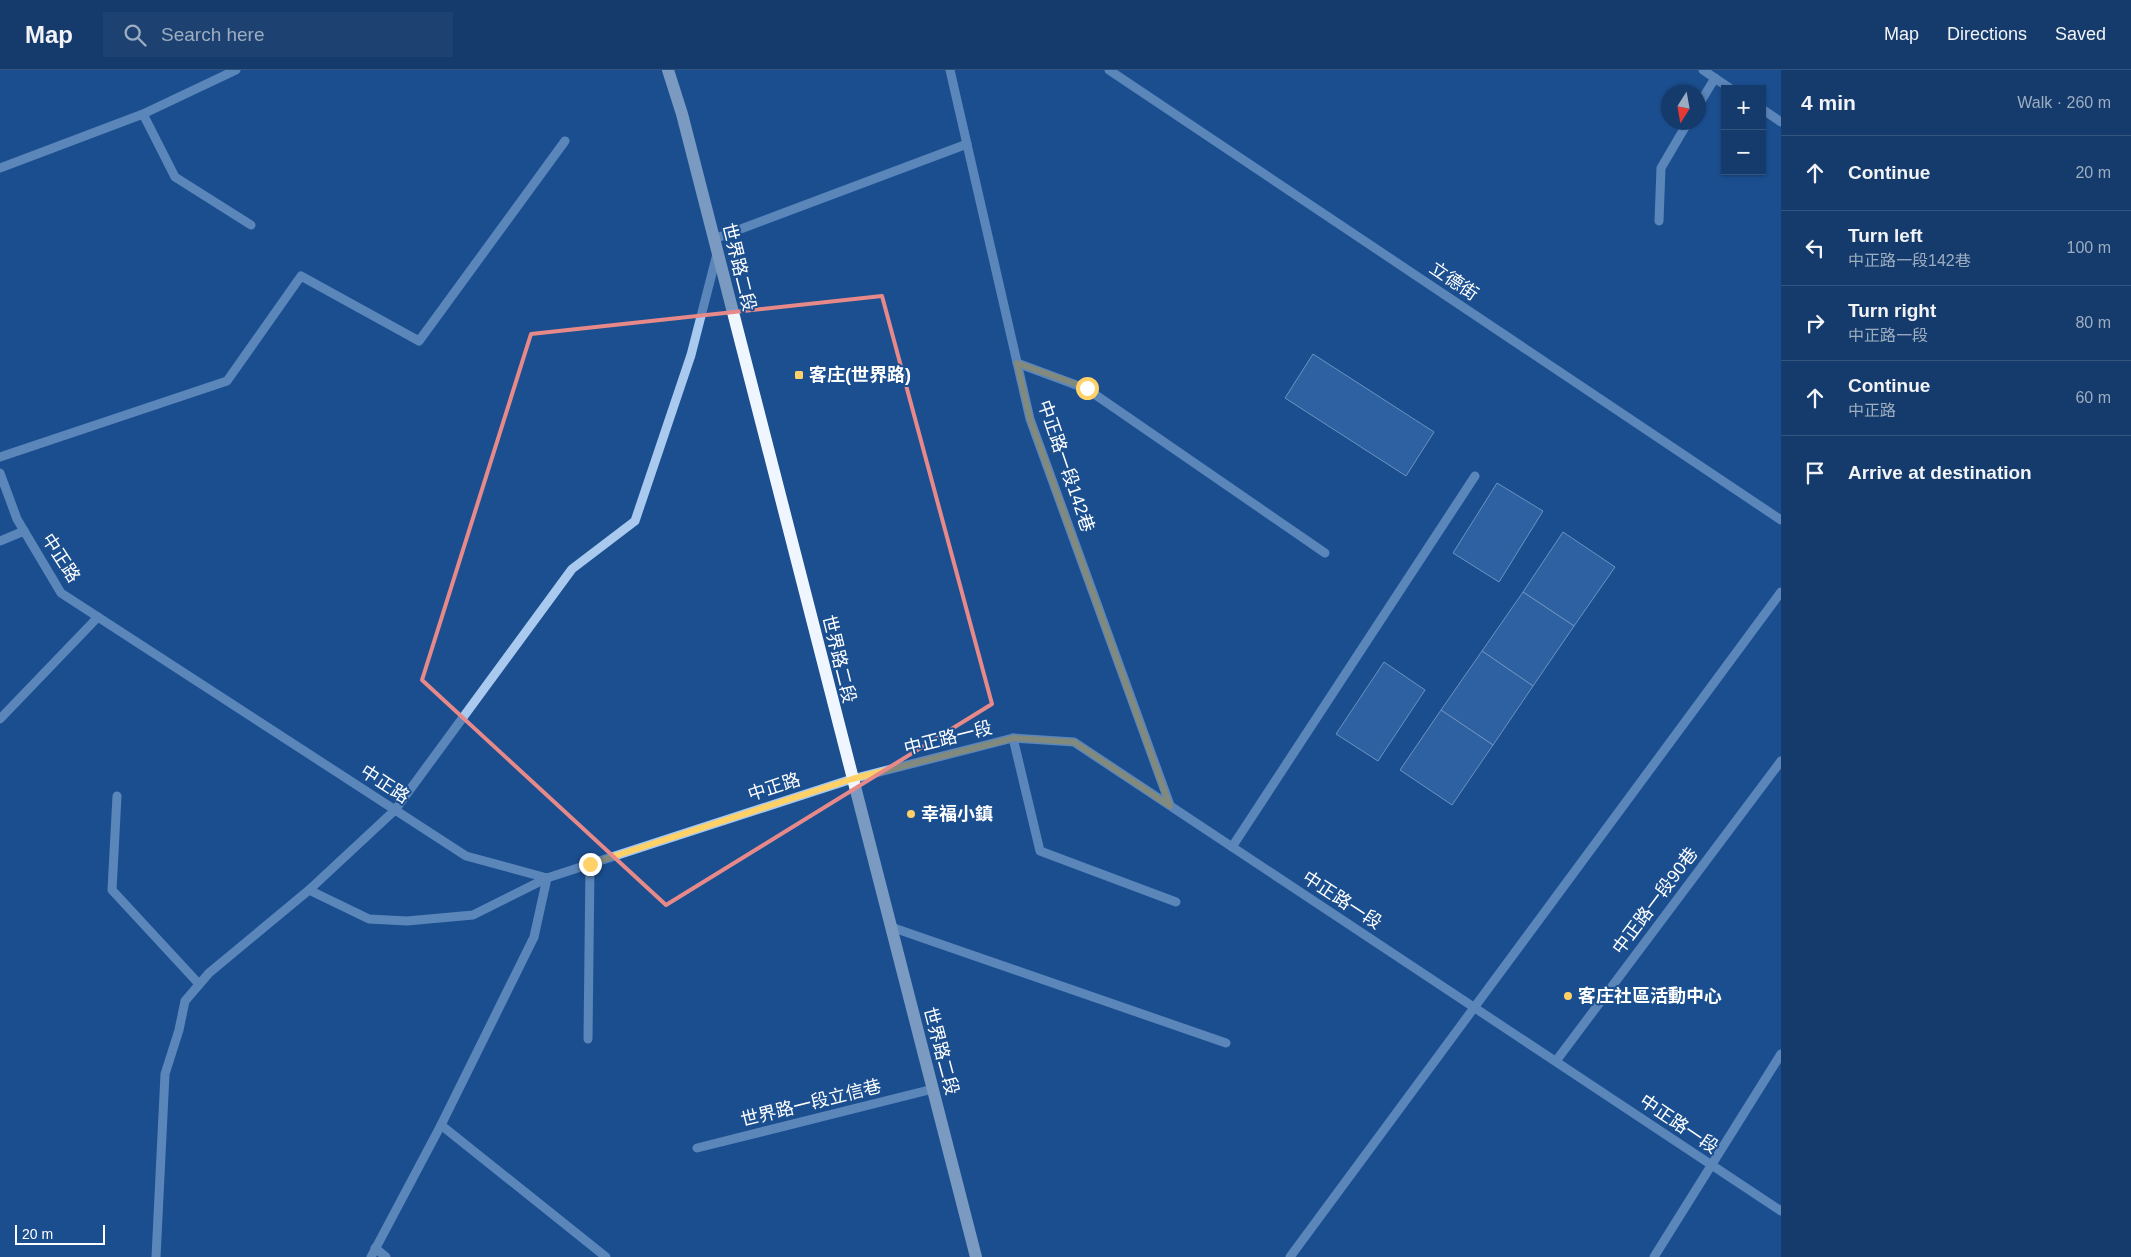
<!DOCTYPE html>
<meta charset="utf-8">
<style>
body{margin:0;font-family:Helvetica,"Noto Sans TC",sans-serif;background:#1d4271;color:#f1f3f6}
.controls{position:absolute;right:15px;top:15px;display:grid;overflow:hidden;border-radius:0px;box-shadow:0 1px 4px #0004}
.controls button{width:45px;height:45px;display:grid;place-items:center;padding:0;border:0;border-bottom:1px solid #33557e;background:#143b6b;color:#f1f3f6;font:25px sans-serif}
.compass{position:absolute;left:1661px;top:15px;width:45px;height:45px;border-radius:50%;background:#143b6b;box-shadow:0 1px 4px #0004;rotate:191deg}
.scale{position:absolute;left:15px;bottom:12px;width:90px;box-sizing:border-box;padding-left:5px;border:2px solid #fff;border-top:0;font-size:14px;line-height:18px;white-space:nowrap;color:#fff;-webkit-text-stroke:4px #1b4f8f;paint-order:stroke}
.stop{position:absolute;width:15px;height:15px;margin:-11px;border:4px solid #ffd166;border-radius:50%;background:#fff}
.stop.end{background:#ffd166;border-color:#fff;box-shadow:0 1px 5px #0008}
.list{margin:0;padding:0;list-style:none}
h2{display:flex;justify-content:space-between;align-items:center;height:65px;margin:0;padding:0 20px;font-size:21px}
h2 small{font-size:16px;font-weight:400;color:#9dadc1}
.list li{display:grid;grid-template-columns:32px 1fr auto;gap:15px;align-items:center;box-sizing:border-box;height:75px;padding:0 20px;border-top:1px solid #33557e}
.list b{display:block;font-size:19px;white-space:nowrap}
.list p{margin:0;font-size:16px;white-space:nowrap;color:#9dadc1}
.list em{font-size:16px;font-style:normal;color:#9dadc1}
.icon{flex:none;width:28px;height:28px;fill:none;stroke:currentColor;stroke-width:2;stroke-linecap:round;stroke-linejoin:round}
.map{position:relative;flex:none;width:1781px;height:1187px;overflow:hidden}
header{display:flex;align-items:center;gap:30px;box-sizing:border-box;height:70px;padding:0 25px;background:#143b6b;border-bottom:1px solid #33557e}
header strong{font-size:24px}
nav{display:flex;gap:28px;margin-inline-start:auto;font-size:18px}
.search{width:350px;height:45px;background:#1d4271;display:flex;align-items:center;gap:12px;box-sizing:border-box;padding:0 18px;border-radius:0px;color:#9dadc1;font-size:19px}
main{display:flex}
aside{flex:1;background:#143b6b}
.map>svg:first-child{display:block}
.building{fill:#4478b7;stroke:#cfe3fa}
.lines{fill:none;stroke-linecap:round;stroke-linejoin:round}
.minor{stroke:#a9c9ee;stroke-width:9}
.major{stroke:#f0f6ff;stroke-width:12}
.route{stroke:#ffd166;stroke-width:6}
.marked{fill:none;stroke:#e88989;stroke-width:4;stroke-linejoin:round}
.poi-dot{fill:#ffd166;stroke:#1b4f8f;stroke-width:2}
.labels{text-anchor:middle;dominant-baseline:central;stroke-width:4;stroke-linejoin:round;paint-order:stroke}
.street-label{font-size:18px;fill:#fff;stroke:#1b4f8f}
.poi-label{font-size:18px;font-weight:bold;fill:#fff;stroke:#1b4f8f;text-anchor:start}
</style>
<header>
<strong>Map</strong>
<div class="search"><svg class="icon" aria-label="search" viewBox="0 0 24 24"><circle cx="10" cy="10" r="6"/><path d="M15 15l6 6"/></svg>Search here</div>
<nav><a>Map</a><a>Directions</a><a>Saved</a></nav>
</header>
<main>
<div class="map">
<svg width="1781" height="1187" viewBox="0 0 1781 1187">
<rect width="100%" height="100%" fill="#1b4f8f"/>
<g class="building">
<path d="M1313,284L1434,362L1406,406L1285,328Z"/>
<path d="M1497,413L1543,441L1499,512L1453,483Z"/>
<path d="M1563,462L1615,497L1574,556L1523,522Z"/>
<path d="M1523,522L1574,556L1533,616L1482,581Z"/>
<path d="M1482,581L1533,616L1493,675L1441,640Z"/>
<path d="M1384,592L1425,620L1378,691L1336,664Z"/>
<path d="M1441,640L1493,675L1452,735L1400,700Z"/>
</g>
<g class="lines">
<g class="minor">
<path d="M950,0L1030,349L1170,735"/>
<path d="M1109,0L1781,450"/>
<path d="M1703,0L1731,19"/>
<path d="M1698,36L1715,8"/>
<path d="M1762,39L1781,52"/>
<path d="M143,44L175,107L251,155"/>
<path d="M0,98L143,44L236,0"/>
<path d="M1659,151L1661,98L1688,52"/>
<path d="M714,169L967,74"/>
<path d="M1017,293L1087,319L1325,483"/>
<path d="M0,387L227,311L301,206L419,271L565,71"/>
<path d="M0,403L17,449L61,523L466,786L547,808L852,709L1013,668L1074,672L1781,1141"/>
<path d="M0,471L24,461"/>
<path d="M0,649L98,547"/>
<path d="M1013,668L1040,781L1176,832"/>
<path d="M117,726L112,820L199,914"/>
<path d="M1232,777L1475,406"/>
<path d="M309,820L369,849L407,851L473,845L547,808"/>
<path d="M891,857L1226,973"/>
<path d="M588,969L590,794"/>
<path d="M1556,991L1781,691"/>
<path d="M441,1055L606,1187"/>
<path d="M697,1078L933,1019"/>
<path d="M375,1178L386,1187"/>
<path d="M156,1187L165,1004L179,960L185,931L209,903L309,820L395,740L572,499L635,451L691,285L717,184"/>
<path d="M371,1187L441,1055L534,867L547,808"/>
<path d="M1290,1187L1781,522"/>
<path d="M1654,1187L1781,984"/>
</g>
<path class="major" d="M668,0L682,44L976,1187"/>
</g>
<g class="lines">
<path class="route" d="M590,794L852,709L1014,668L1074,672L1170,736L1030,349L1017,293L1087,318"/>
</g>
<path d="M0 0H1781V1187H0ZM882,226L992,634L666,835L422,610L531,264Z" fill="#1b4f8f" fill-opacity=".55" fill-rule="evenodd"/>
<path class="marked" d="M882,226L992,634L666,835L422,610L531,264Z"/>
<g class="poi-dot">
<rect x="794" y="300" width="10" height="10" rx="2.5"/>
<circle cx="911" cy="744" r="5"/>
<circle cx="1568" cy="926" r="5"/>
</g>
<g class="labels">
<g class="street-label">
<text transform="translate(739 197) rotate(76)">世界路二段</text>
<text transform="translate(1454 211) rotate(34)">立德街</text>
<text transform="translate(1066 396) rotate(71)">中正路一段142巷</text>
<text transform="translate(61 488) rotate(57)">中正路</text>
<text transform="translate(839 589) rotate(76)">世界路二段</text>
<text transform="translate(948 668) rotate(-14)">中正路一段</text>
<text transform="translate(385 714) rotate(33)">中正路</text>
<text transform="translate(774 717) rotate(-18)">中正路</text>
<text transform="translate(1342 830) rotate(33)">中正路一段</text>
<text transform="translate(1655 831) rotate(-53)">中正路一段90巷</text>
<text transform="translate(941 981) rotate(75)">世界路二段</text>
<text transform="translate(811 1033) rotate(-14)">世界路一段立信巷</text>
<text transform="translate(1679 1054) rotate(34)">中正路一段</text>
</g>
<g class="poi-label">
<text x="809" y="305">客庄(世界路)</text>
<text x="921" y="744">幸福小鎮</text>
<text x="1578" y="926">客庄社區活動中心</text>
</g>
</g>
</svg>
<div class="controls">
<button>+</button>
<button>−</button>
</div>
<svg class="compass" viewBox="-18 -18 36 36"><path d="M0-13l5 13h-10z" fill="#e53935"/><path d="M0 13l5-13h-10z" fill="#9dadc1"/></svg>
<div class="scale">20 m</div>
<div class="stop" style="left:1087px;top:318px"></div>
<div class="stop end" style="left:590px;top:794px"></div>
</div>
<aside>
<h2>4 min<small>Walk · 260 m</small></h2>
<ul class="list">
<li><svg class="icon" aria-label="ahead" viewBox="0 0 24 24"><path d="M12 20V5M6 11l6-6 6 6"/></svg><div><b>Continue</b></div><em>20 m</em></li>
<li><svg class="icon" aria-label="left" viewBox="0 0 24 24"><path d="M17 20v-9H6M10 6l-5 5 5 5"/></svg><div><b>Turn left</b><p>中正路一段142巷</p></div><em>100 m</em></li>
<li><svg class="icon" aria-label="right" viewBox="0 0 24 24"><path d="M7 20v-9h11M14 6l5 5-5 5"/></svg><div><b>Turn right</b><p>中正路一段</p></div><em>80 m</em></li>
<li><svg class="icon" aria-label="ahead" viewBox="0 0 24 24"><path d="M12 20V5M6 11l6-6 6 6"/></svg><div><b>Continue</b><p>中正路</p></div><em>60 m</em></li>
<li><svg class="icon" aria-label="arrive" viewBox="0 0 24 24"><path d="M6 21V4h12l-3 4 3 4H6"/></svg><div><b>Arrive at destination</b></div></li>
</ul>
</aside>
</main>
